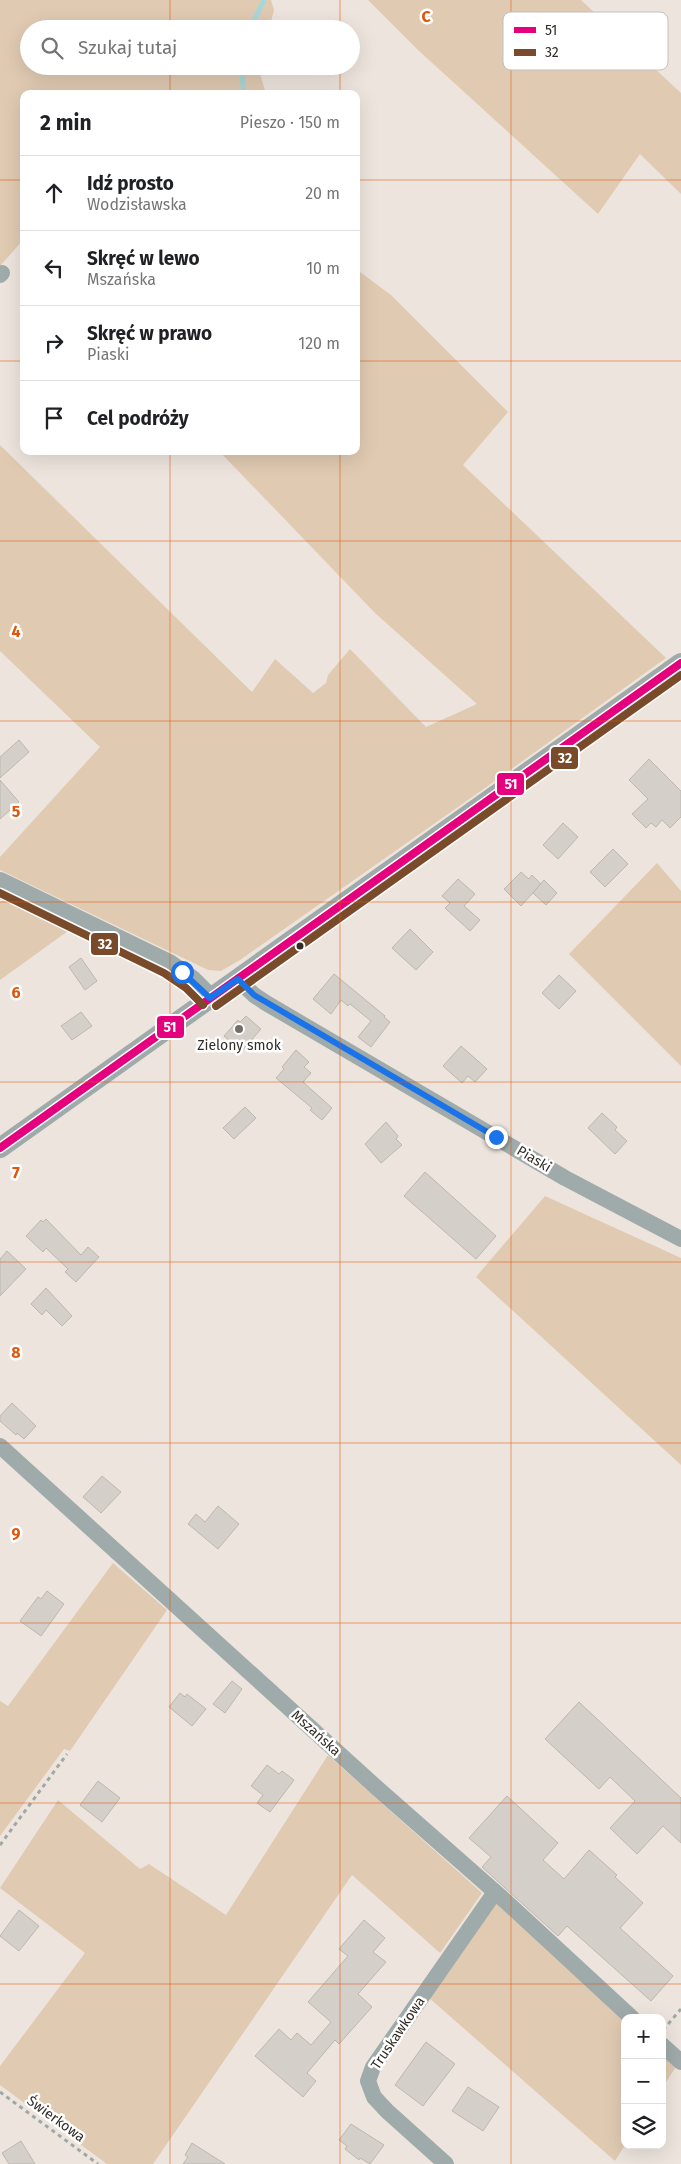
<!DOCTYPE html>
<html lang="pl">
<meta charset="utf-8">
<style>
body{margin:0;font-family:"Fira Sans",sans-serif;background:#f6f6f6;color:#202124}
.controls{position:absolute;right:15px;bottom:15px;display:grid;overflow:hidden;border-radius:10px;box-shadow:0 5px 20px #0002}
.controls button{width:45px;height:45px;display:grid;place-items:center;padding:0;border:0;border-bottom:1px solid #e0e0e0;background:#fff;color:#202124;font:25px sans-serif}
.stop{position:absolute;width:15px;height:15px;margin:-11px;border:4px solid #1a73e8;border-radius:50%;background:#fff}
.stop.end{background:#1a73e8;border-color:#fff;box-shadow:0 1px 5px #0008}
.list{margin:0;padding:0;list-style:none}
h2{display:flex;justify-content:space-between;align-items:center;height:65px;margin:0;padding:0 20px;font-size:21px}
h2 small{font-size:16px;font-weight:400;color:#757577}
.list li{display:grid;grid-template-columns:32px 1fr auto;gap:15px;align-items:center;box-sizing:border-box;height:75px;padding:0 20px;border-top:1px solid #e0e0e0}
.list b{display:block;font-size:19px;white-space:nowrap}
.list p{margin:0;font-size:16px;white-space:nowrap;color:#757577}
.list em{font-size:16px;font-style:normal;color:#757577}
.icon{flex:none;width:28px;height:28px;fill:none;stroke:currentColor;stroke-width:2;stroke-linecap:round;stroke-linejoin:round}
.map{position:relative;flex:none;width:681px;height:2164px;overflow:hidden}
.search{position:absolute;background:#fff;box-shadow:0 5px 20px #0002;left:20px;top:20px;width:340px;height:55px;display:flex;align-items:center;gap:12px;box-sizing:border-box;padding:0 18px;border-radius:28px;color:#757577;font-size:19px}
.panel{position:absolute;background:#fff;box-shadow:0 5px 20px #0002;left:20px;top:90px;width:340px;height:365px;border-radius:10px}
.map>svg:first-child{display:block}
.green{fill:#e0cab2}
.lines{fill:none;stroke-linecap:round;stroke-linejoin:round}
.stream{stroke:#a8d7da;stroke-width:5}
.building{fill:#d5cfc9;stroke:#bdb7b0}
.path{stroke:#a0a8a6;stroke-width:3;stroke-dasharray:4 4;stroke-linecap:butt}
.minor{stroke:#9faaaa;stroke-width:16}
.tertiary{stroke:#9faaaa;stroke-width:20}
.bus-1-casing{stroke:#fff;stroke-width:11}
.bus-2-casing{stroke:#fff;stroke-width:11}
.bus-1{stroke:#e5007d;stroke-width:8}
.bus-2{stroke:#7a4b2a;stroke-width:8}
.route{stroke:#1a73e8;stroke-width:6}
.grid{fill:none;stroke:#df570d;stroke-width:1;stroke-opacity:0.55}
.bus-dot{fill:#312c26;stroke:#fff;stroke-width:2}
.poi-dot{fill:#736d66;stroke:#fff;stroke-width:2}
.labels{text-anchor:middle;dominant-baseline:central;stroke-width:5;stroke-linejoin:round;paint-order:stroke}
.poi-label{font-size:14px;fill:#312c26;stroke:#fff}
.street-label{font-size:14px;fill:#312c26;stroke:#fff}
.key{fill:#fff;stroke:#c1c0be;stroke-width:1}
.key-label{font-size:14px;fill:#312c26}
.grid-label{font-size:16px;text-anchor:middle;font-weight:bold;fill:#df570d;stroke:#fff;stroke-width:5;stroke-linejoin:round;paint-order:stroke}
.line-badge{stroke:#fff;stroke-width:2}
.badge-label{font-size:14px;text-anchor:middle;font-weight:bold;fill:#fff}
</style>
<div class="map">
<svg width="681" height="2164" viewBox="0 0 681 2164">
<rect width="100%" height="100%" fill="#ede5dd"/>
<g class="green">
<path d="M0,0H271L274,10L269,29H29V66H260L259,70L266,94H24V239L0,266Z"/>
<path d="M368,0H581L681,93V194L640,154L598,214L419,51Z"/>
<path d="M356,269L391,295L508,412L463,465L666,658L485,788L240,960L221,971L208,970L0,870V857L100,747L0,651V445L252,692L275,659L313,693L326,683L328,675L350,649L426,727L477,704L375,613L219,451H356Z"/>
<path d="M657,863L681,891V1066L569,954Z"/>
<path d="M8,897L68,931L0,980V902Z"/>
<path d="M545,1196L681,1258V1465L476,1277Z"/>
<path d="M113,1563L167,1610L70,1751L64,1749L0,1836V1701L8,1706Z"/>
<path d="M328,1755L482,1893L440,1953L352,1875L153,2164H107L0,2085V2066L85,1953L0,1888L58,1800L140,1869L149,1864L226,1915Z"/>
<path d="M496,1901L625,2019V2145L615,2161L428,1997Z"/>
<path d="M662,2054L676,2067L662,2088Z"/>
</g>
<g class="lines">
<g class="stream">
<path d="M250,29L264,0"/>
<path d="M241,66L244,94"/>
</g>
</g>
<g class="building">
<path d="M19,740L29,752L0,778V757Z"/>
<path d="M649,759L681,791V817L670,828L662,820L656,827L651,823L646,828L632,814L648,799L629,780Z"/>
<path d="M0,780L19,802L0,819Z"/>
<path d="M563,823L578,837L558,859L543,845Z"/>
<path d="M613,849L628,864L605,887L590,872Z"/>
<path d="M521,872L529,879L532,875L541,884L521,906L504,889Z"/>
<path d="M458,879L475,894L464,906L480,920L470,931L445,908L450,903L442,896Z"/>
<path d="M544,880L557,893L546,905L533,893Z"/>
<path d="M410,929L433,952L416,970L392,948Z"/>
<path d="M81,958L97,981L85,990L69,967Z"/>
<path d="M334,974L385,1016L384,1017L390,1022L371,1047L358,1037L371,1021L350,1004L348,1006L341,1000L331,1014L313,999Z"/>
<path d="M559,975L576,991L559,1009L542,993Z"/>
<path d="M81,1012L92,1026L72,1040L61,1026Z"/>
<path d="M246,1016L261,1029L242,1051L224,1036L238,1020L240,1022Z"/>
<path d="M461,1046L487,1069L475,1082L468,1076L462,1083L443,1066Z"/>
<path d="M296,1050L309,1062L304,1067L311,1073L303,1082L332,1108L322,1120L310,1110L312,1108L276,1078L284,1069L282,1067Z"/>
<path d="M245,1107L256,1118L234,1139L223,1128Z"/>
<path d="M602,1113L617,1127L615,1130L627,1141L615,1154L588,1128Z"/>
<path d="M386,1122L398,1136L396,1139L402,1145L381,1163L365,1144Z"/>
<path d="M425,1172L496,1236L476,1259L404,1196Z"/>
<path d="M46,1219L81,1255L88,1247L99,1257L76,1282L65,1272L68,1269L46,1248L43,1252L26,1236L41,1220L43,1222Z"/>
<path d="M7,1251L26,1269L0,1296V1259Z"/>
<path d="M46,1288L72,1316L62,1326L46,1310L42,1315L31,1304Z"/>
<path d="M12,1403L36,1426L24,1439L17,1433L16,1435L0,1421V1416Z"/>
<path d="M102,1476L121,1492L101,1513L83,1497Z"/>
<path d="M218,1506L239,1524L218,1549L188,1524L196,1514L205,1522Z"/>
<path d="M47,1591L64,1604L41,1636L20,1621L38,1597L41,1599Z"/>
<path d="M232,1681L242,1689L225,1713L213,1704Z"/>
<path d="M180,1693L185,1697L187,1694L206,1709L192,1726L169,1707Z"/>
<path d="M579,1702L681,1798V1843L663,1826L637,1854L610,1828L635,1801L610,1777L599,1789L545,1739Z"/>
<path d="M267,1765L279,1774L282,1771L294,1780L270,1812L257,1803L263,1795L251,1786Z"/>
<path d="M98,1781L120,1798L102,1822L80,1805Z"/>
<path d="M507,1796L558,1843L543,1860L564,1879L589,1850L617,1875L615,1877L643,1903L620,1928L673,1976L651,2001L567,1926L558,1936L482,1867L491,1857L469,1838Z"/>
<path d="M19,1910L39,1926L19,1951L0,1936Z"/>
<path d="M364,1920L385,1938L373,1952L386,1962L358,1994L372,2007L339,2044L335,2040L307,2073L316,2081L303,2097L255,2056L279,2029L291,2040L297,2033L311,2045L331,2022L308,2002L348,1956L339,1949Z"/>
<path d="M426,2042L455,2064L423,2106L395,2085Z"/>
<path d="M468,2087L499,2107L483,2131L452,2111Z"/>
<path d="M351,2124L384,2145L370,2164L360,2158L359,2160L345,2149L347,2146L339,2140Z"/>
<path d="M21,2141L35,2164H9L2,2153Z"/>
<path d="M192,2143L225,2164H183L188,2157L185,2155Z"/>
</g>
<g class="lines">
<g class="path">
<path d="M0,1845L67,1754"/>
<path d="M663,2030L681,2009"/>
<path d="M0,2092L98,2164"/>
</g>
<g class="minor">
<path d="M0,275L2,273"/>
<path d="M237,979L254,995L266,1003L565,1178L681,1239"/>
<path d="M0,1446L377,1788L501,1897L632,2018"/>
<path d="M662,2045L681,2062"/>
<path d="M446,2164L387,2111L374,2097L368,2081L373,2067L495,1892"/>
</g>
<g class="tertiary">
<path d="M0,882L169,964L192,980L210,998"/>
<path d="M0,1148L681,663"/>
</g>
<defs>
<path id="bus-1" d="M0,1148L681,663"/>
<g id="bus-2">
<path d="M0,893L164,973L186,988L203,1005"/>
<path d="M216,1006L681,675"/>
</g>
</defs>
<use href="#bus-1" class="bus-1-casing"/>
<use href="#bus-2" class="bus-2-casing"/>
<use href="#bus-1" class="bus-1"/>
<use href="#bus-2" class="bus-2"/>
</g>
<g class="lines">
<path class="route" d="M182,972L210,998L238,979L254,995L266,1002L496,1137"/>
</g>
<path class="grid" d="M170,0V29M340,0V29M511,0V2164M170,66V94M340,66V94M0,180H24M356,180H681M0,361H24M356,361H681M170,451V2164M340,451V2164M0,541H681M0,721H681M0,902H681M0,1082H681M0,1262H681M0,1443H681M0,1623H681M0,1803H681M0,1984H681"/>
<circle class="bus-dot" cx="300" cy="946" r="4.5"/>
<circle class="poi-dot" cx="239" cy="1029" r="5"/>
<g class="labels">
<g class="poi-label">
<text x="239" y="1045">Zielony smok</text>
</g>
<g class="street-label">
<text transform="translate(534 1159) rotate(31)">Piaski</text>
<text transform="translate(316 1733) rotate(42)">Mszańska</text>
<text transform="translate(398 2033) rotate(-56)">Truskawkowa</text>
<text transform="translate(56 2119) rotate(36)">Świerkowa</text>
</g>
</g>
<rect x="503" y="12" width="165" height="58" rx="8" class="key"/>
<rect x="514" y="27" width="22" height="6" fill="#e5007d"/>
<rect x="514" y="49" width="22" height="7" fill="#7a4b2a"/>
<g class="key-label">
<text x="545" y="35">51</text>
<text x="545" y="57">32</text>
</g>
<g class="grid-label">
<text x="426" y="22">C</text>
<text x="16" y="637">4</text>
<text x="16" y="817">5</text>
<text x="16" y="998">6</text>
<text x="16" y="1178">7</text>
<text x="16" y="1358">8</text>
<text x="16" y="1539">9</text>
</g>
<g class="line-badge">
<rect x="550" y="746" width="29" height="24" rx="5" fill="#7a4b2a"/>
<rect x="496" y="772" width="29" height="24" rx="5" fill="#e5007d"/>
<rect x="90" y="932" width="29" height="24" rx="5" fill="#7a4b2a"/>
<rect x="156" y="1015" width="29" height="24" rx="5" fill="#e5007d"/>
</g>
<g class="badge-label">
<text x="565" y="763">32</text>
<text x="511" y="789">51</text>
<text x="105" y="949">32</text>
<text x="170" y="1032">51</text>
</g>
</svg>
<div class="controls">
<button>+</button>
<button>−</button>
<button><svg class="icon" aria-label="layers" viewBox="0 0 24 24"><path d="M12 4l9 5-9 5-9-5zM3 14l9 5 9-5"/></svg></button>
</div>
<div class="stop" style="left:182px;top:972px"></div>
<div class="stop end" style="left:496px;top:1137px"></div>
<div class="search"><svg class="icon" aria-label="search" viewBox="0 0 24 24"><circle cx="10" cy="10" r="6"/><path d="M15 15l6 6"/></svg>Szukaj tutaj</div>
<section class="panel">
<h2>2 min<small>Pieszo · 150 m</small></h2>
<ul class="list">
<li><svg class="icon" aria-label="ahead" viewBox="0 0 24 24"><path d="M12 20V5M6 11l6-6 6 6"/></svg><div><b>Idź prosto</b><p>Wodzisławska</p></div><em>20 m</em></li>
<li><svg class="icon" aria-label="left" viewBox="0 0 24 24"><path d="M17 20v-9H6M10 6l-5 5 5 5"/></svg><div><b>Skręć w lewo</b><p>Mszańska</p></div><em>10 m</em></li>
<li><svg class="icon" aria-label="right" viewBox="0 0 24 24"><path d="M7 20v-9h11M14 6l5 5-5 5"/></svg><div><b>Skręć w prawo</b><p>Piaski</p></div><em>120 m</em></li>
<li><svg class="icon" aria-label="arrive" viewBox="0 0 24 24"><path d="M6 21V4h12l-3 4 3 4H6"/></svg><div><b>Cel podróży</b></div></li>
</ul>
</section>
</div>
